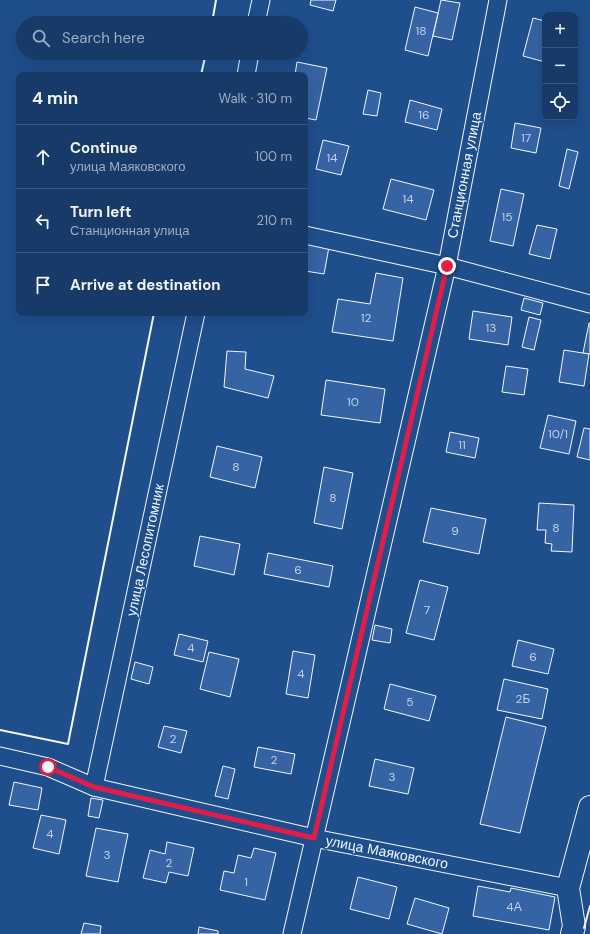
<!DOCTYPE html>
<meta charset="utf-8">
<style>
body{margin:0;font-family:"DM Sans",sans-serif;background:#244571;color:#f1f3f6}
.controls{position:absolute;right:12px;top:12px;display:grid;overflow:hidden;border-radius:8px;box-shadow:0 4px 16px #0002}
.controls button{width:36px;height:36px;display:grid;place-items:center;padding:0;border:0;border-bottom:1px solid #36547d;background:#173a69;color:#f1f3f6;font:20px sans-serif}
.stop{position:absolute;width:12px;height:12px;margin:-9px;border:3px solid #e11d48;border-radius:50%;background:#fff}
.stop.end{background:#e11d48;border-color:#fff;box-shadow:0 1px 4px #0008}
.list{margin:0;padding:0;list-style:none}
h2{display:flex;justify-content:space-between;align-items:center;height:52px;margin:0;padding:0 16px;font-size:17px}
h2 small{font-size:13px;font-weight:400;color:#9eadc0}
.list li{display:grid;grid-template-columns:26px 1fr auto;gap:12px;align-items:center;box-sizing:border-box;height:64px;padding:0 16px;border-top:1px solid #36547d}
.list b{display:block;font-size:15px;white-space:nowrap}
.list p{margin:0;font-size:13px;white-space:nowrap;color:#9eadc0}
.list em{font-size:13px;font-style:normal;color:#9eadc0}
.icon{flex:none;width:22px;height:22px;fill:none;stroke:currentColor;stroke-width:2;stroke-linecap:round;stroke-linejoin:round}
.map{position:relative;flex:none;width:590px;height:934px;overflow:hidden}
.search{position:absolute;background:#173a69;box-shadow:0 4px 16px #0002;left:16px;top:16px;width:292px;height:44px;display:flex;align-items:center;gap:10px;box-sizing:border-box;padding:0 14px;border-radius:22px;color:#9eadc0;font-size:15px}
.panel{position:absolute;background:#173a69;box-shadow:0 4px 16px #0002;left:16px;top:72px;width:292px;height:244px;border-radius:8px}
.map>svg:first-child{display:block}
.building{fill:#3563a3;stroke:#f2f6ff}
.lines{fill:none;stroke-linecap:round;stroke-linejoin:round}
.street-casing{stroke:#f2f6ff;stroke-width:19}
.secondary-casing{stroke:#f2f6ff;stroke-width:24}
.street{stroke:#1f4e8c;stroke-width:17}
.secondary{stroke:#1f4e8c;stroke-width:22}
.wall{stroke:#f2f6ff;stroke-width:2}
.route{stroke:#e11d48;stroke-width:5}
.labels{text-anchor:middle;dominant-baseline:central;stroke-width:3;stroke-linejoin:round;paint-order:stroke}
.number-label{font-size:12px;fill:#c3d1e8}
.street-label{font-size:14px;fill:#f2f6ff;stroke:#1f4e8c}
</style>
<div class="map">
<svg width="590" height="934" viewBox="0 0 590 934">
<rect width="100%" height="100%" fill="#1f4e8c"/>
<g class="building">
<path d="M311,0H336L333,11L310,5Z"/>
<path d="M441,0L460,3L452,40L433,36Z"/>
<path d="M415,7L438,13L428,56L405,50Z"/>
<path d="M533,18L545,21V62L523,56Z"/>
<path d="M297,62L327,68L316,120L305,118V75H295Z"/>
<path d="M368,90L381,93L377,116L363,114Z"/>
<path d="M410,100L442,109L437,130L405,122Z"/>
<path d="M515,123L541,128L536,153L511,148Z"/>
<path d="M323,140L349,146L341,175L316,169Z"/>
<path d="M567,149L578,152L569,189L559,186Z"/>
<path d="M391,179L434,190L426,220L383,209Z"/>
<path d="M501,189L524,194L513,246L490,241Z"/>
<path d="M537,225L557,229L550,259L529,254Z"/>
<path d="M305,242L329,247L324,274L305,271Z"/>
<path d="M376,273L403,278L393,341L332,332L338,299L370,304Z"/>
<path d="M524,298L543,303L540,315L521,310Z"/>
<path d="M473,311L512,317L508,345L469,339Z"/>
<path d="M529,317L541,320L534,350L522,347Z"/>
<path d="M589,323H590V354L583,353Z"/>
<path d="M564,350L589,354L584,386L559,382Z"/>
<path d="M227,351L246,352L245,369L274,376L268,398L224,387Z"/>
<path d="M506,366L528,369L524,395L502,392Z"/>
<path d="M326,380L385,389L380,423L321,415Z"/>
<path d="M548,415L576,421L569,454L540,448Z"/>
<path d="M584,428L590,429V460L577,457Z"/>
<path d="M450,432L479,438L475,458L446,452Z"/>
<path d="M217,446L262,457L255,488L210,477Z"/>
<path d="M324,467L353,473L342,529L314,523Z"/>
<path d="M539,503L574,505L572,552L551,551L552,544L545,543L546,530H537Z"/>
<path d="M431,508L486,519L479,554L423,542Z"/>
<path d="M200,536L240,544L234,575L194,566Z"/>
<path d="M268,553L333,566L329,587L264,574Z"/>
<path d="M420,580L448,587L434,640L406,633Z"/>
<path d="M375,625L392,629L390,643L372,640Z"/>
<path d="M179,634L208,641L203,662L174,655Z"/>
<path d="M518,640L554,649L548,674L512,666Z"/>
<path d="M293,651L315,655L308,698L286,694Z"/>
<path d="M209,652L239,659L230,697L200,689Z"/>
<path d="M135,662L153,667L149,684L131,679Z"/>
<path d="M504,679L548,689L542,719L497,710Z"/>
<path d="M390,684L436,696L429,721L384,709Z"/>
<path d="M506,717L546,727L520,833L480,824Z"/>
<path d="M164,726L187,731L181,753L158,747Z"/>
<path d="M258,747L295,754L291,774L254,767Z"/>
<path d="M375,759L414,768L408,794L369,786Z"/>
<path d="M223,766L235,769L228,799L215,796Z"/>
<path d="M14,782L42,788L38,810L9,805Z"/>
<path d="M91,798L103,800L99,818L88,816Z"/>
<path d="M41,815L66,820L59,854L33,848Z"/>
<path d="M96,828L128,834L118,882L86,876Z"/>
<path d="M167,842L194,848L188,876L169,872L166,883L143,878L150,850L165,854Z"/>
<path d="M254,848L276,853L265,900L220,890L224,871L234,873L238,855L251,858Z"/>
<path d="M358,877L397,887L389,919L350,909Z"/>
<path d="M478,886L510,892L511,888L555,897L549,930L473,916Z"/>
<path d="M415,898L449,908L442,934L407,924Z"/>
<path d="M84,923L101,926L100,934H81Z"/>
<path d="M199,927L218,931V934H198Z"/>
</g>
<g class="lines">
<defs>
<g id="street">
<path d="M256,23L261,0"/>
<path d="M246,75L250,53"/>
<path d="M305,235L447,266L590,304"/>
<path d="M0,756L48,767L94,787L314,838L568,888"/>
<path d="M94,787L196,313"/>
<path d="M292,934L447,266L498,0"/>
</g>
<path id="secondary" d="M572,934L574,926L568,888L590,807"/>
</defs>
<use href="#street" class="street-casing"/>
<use href="#secondary" class="secondary-casing"/>
<use href="#street" class="street"/>
<use href="#secondary" class="secondary"/>
<g class="wall">
<path d="M212,23L216,0"/>
<path d="M201,75L206,53"/>
<path d="M0,730L68,744L154,313"/>
<path d="M584,928L590,906"/>
</g>
</g>
<g class="lines">
<path class="route" d="M48,767L94,787L314,838L447,266"/>
</g>
<g class="labels">
<g class="number-label">
<text x="421" y="31">18</text>
<text x="424" y="115">16</text>
<text x="526" y="138">17</text>
<text x="332" y="158">14</text>
<text x="408" y="199">14</text>
<text x="507" y="217">15</text>
<text x="366" y="318">12</text>
<text x="491" y="328">13</text>
<text x="353" y="402">10</text>
<text x="558" y="434">10/1</text>
<text x="462" y="445">11</text>
<text x="236" y="467">8</text>
<text x="333" y="498">8</text>
<text x="556" y="528">8</text>
<text x="455" y="531">9</text>
<text x="298" y="570">6</text>
<text x="427" y="610">7</text>
<text x="191" y="648">4</text>
<text x="533" y="657">6</text>
<text x="301" y="674">4</text>
<text x="523" y="699">2Б</text>
<text x="410" y="702">5</text>
<text x="173" y="739">2</text>
<text x="274" y="760">2</text>
<text x="392" y="777">3</text>
<text x="50" y="834">4</text>
<text x="107" y="855">3</text>
<text x="169" y="863">2</text>
<text x="246" y="882">1</text>
<text x="514" y="907">4А</text>
</g>
<g class="street-label">
<text transform="translate(464 175) rotate(-79)">Станционная улица</text>
<text transform="translate(145 550) rotate(-78)">улица Лесопитомник</text>
<text transform="translate(387 852) rotate(11)">улица Маяковского</text>
</g>
</g>
</svg>
<div class="controls">
<button>+</button>
<button>−</button>
<button><svg class="icon" aria-label="locate" viewBox="0 0 24 24"><circle cx="12" cy="12" r="6"/><path d="M12 2v4M12 18v4M2 12h4M18 12h4"/></svg></button>
</div>
<div class="stop" style="left:48px;top:767px"></div>
<div class="stop end" style="left:447px;top:266px"></div>
<div class="search"><svg class="icon" aria-label="search" viewBox="0 0 24 24"><circle cx="10" cy="10" r="6"/><path d="M15 15l6 6"/></svg>Search here</div>
<section class="panel">
<h2>4 min<small>Walk · 310 m</small></h2>
<ul class="list">
<li><svg class="icon" aria-label="ahead" viewBox="0 0 24 24"><path d="M12 20V5M6 11l6-6 6 6"/></svg><div><b>Continue</b><p>улица Маяковского</p></div><em>100 m</em></li>
<li><svg class="icon" aria-label="left" viewBox="0 0 24 24"><path d="M17 20v-9H6M10 6l-5 5 5 5"/></svg><div><b>Turn left</b><p>Станционная улица</p></div><em>210 m</em></li>
<li><svg class="icon" aria-label="arrive" viewBox="0 0 24 24"><path d="M6 21V4h12l-3 4 3 4H6"/></svg><div><b>Arrive at destination</b></div></li>
</ul>
</section>
</div>
